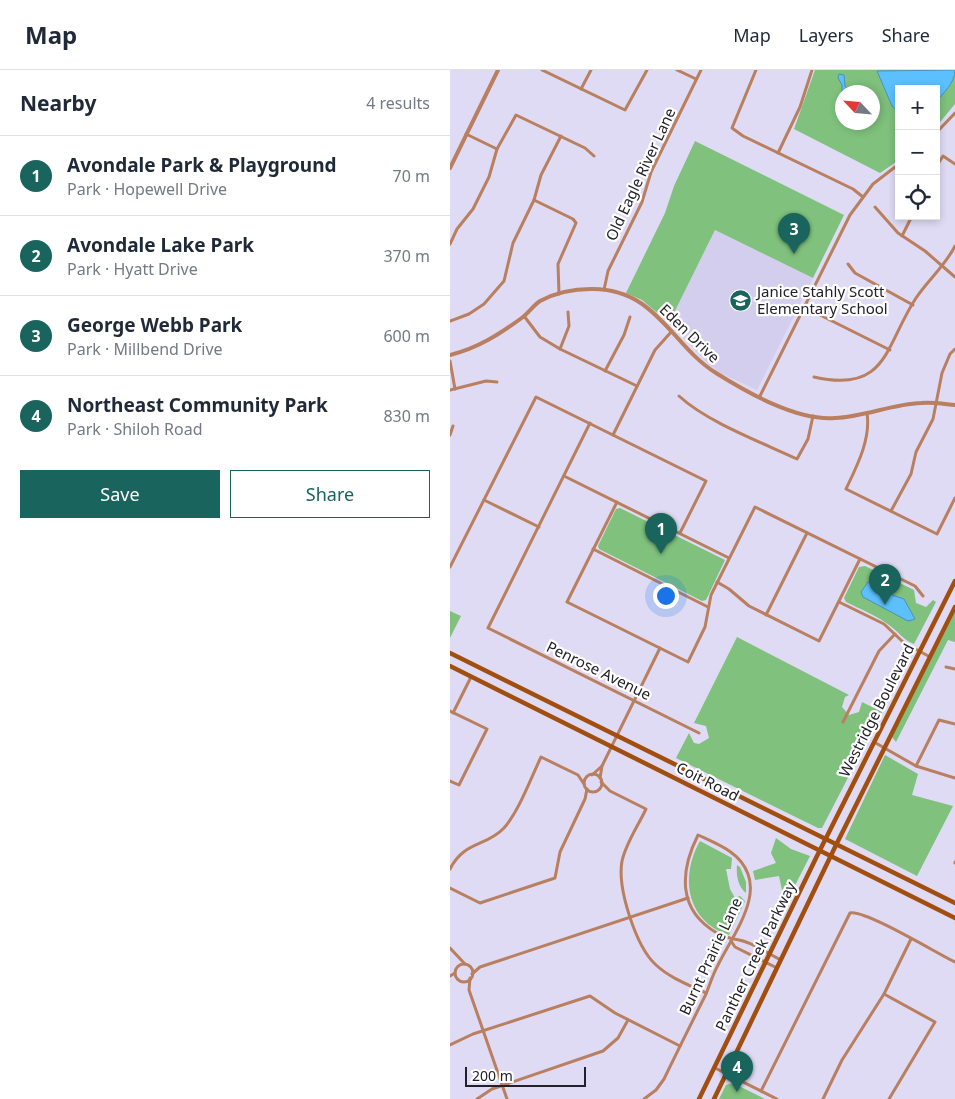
<!DOCTYPE html>
<meta charset="utf-8">
<style>
body{margin:0;font-family:"Noto Sans",sans-serif;background:#f6f6f7;color:#1f2937}
.controls{position:absolute;right:15px;top:15px;display:grid;overflow:hidden;border-radius:0px;box-shadow:0 2px 8px #0003}
.controls button{width:45px;height:45px;display:grid;place-items:center;padding:0;border:0;border-bottom:1px solid #e0e1e3;background:#fff;color:#1f2937;font:25px sans-serif}
.compass{position:absolute;left:385px;top:15px;width:45px;height:45px;border-radius:50%;background:#fff;box-shadow:0 2px 8px #0003;rotate:296deg}
.scale{position:absolute;left:15px;bottom:12px;width:121px;box-sizing:border-box;padding-left:5px;border:2px solid #222029;border-top:0;font-size:14px;line-height:18px;white-space:nowrap;color:#222029;-webkit-text-stroke:4px #fff;paint-order:stroke}
.you{position:absolute;left:215px;top:525px;width:18px;height:18px;margin:-12px;border:4px solid #fff;border-radius:50%;background:#1a73e8;box-shadow:0 0 0 8px #1a73e833}
.badge{display:grid;place-items:center;width:32px;height:32px;border-radius:50%;background:#19645c;color:#fff;font-size:16px;font-weight:700}
.pin{position:absolute;translate:-50% -41px;filter:drop-shadow(0 1px 2px #0008)}
.pin::after{content:'';position:absolute;top:26px;width:18px;height:15px;background:inherit;clip-path:polygon(0 0,100% 0,50% 100%)}
.list{margin:0;padding:0;list-style:none}
h2{display:flex;justify-content:space-between;align-items:center;height:65px;margin:0;padding:0 20px;font-size:21px}
h2 small{font-size:16px;font-weight:400;color:#747a83}
.list li{display:grid;grid-template-columns:32px 1fr auto;gap:15px;align-items:center;box-sizing:border-box;height:80px;padding:0 20px;border-top:1px solid #e0e1e3}
.list b{display:block;font-size:19px;white-space:nowrap}
.list p{margin:0;font-size:16px;white-space:nowrap;color:#747a83}
.list em{font-size:16px;font-style:normal;color:#747a83}
.actions{display:flex;gap:10px;padding:15px 20px}
.actions a{flex:1;padding:11px 0;border:1px solid #19645c;border-radius:0px;text-align:center;font-size:18px;color:#19645c}
.actions .main{background:#19645c;color:#fff}
.icon{flex:none;width:28px;height:28px;fill:none;stroke:currentColor;stroke-width:2;stroke-linecap:round;stroke-linejoin:round}
.map{position:relative;flex:none;width:505px;height:1029px;overflow:hidden}
header{display:flex;align-items:center;gap:30px;box-sizing:border-box;height:70px;padding:0 25px;background:#fff;border-bottom:1px solid #e0e1e3}
header strong{font-size:24px}
nav{display:flex;gap:28px;margin-inline-start:auto;font-size:18px}
main{display:flex}
aside{flex:1;background:#fff}
.map>svg:first-child{display:block}
.built{fill:#d3ceee}
.green{fill:#7fc17d;fill-rule:evenodd}
.water{fill:#5cc0ff;stroke:#4b90bf}
.lines{fill:none;stroke-linecap:round;stroke-linejoin:round}
.minor{stroke:#b97f5e;stroke-width:3}
.tertiary{stroke:#b97f5e;stroke-width:4}
.secondary{stroke:#a14e0f;stroke-width:4.5}
.labels{text-anchor:middle;dominant-baseline:central;stroke-width:4.5;stroke-linejoin:round;paint-order:stroke}
.street-label{font-size:15px;fill:#222029;stroke:#fff}
.poi-label{font-size:15px;fill:#222029;stroke:#fff;text-anchor:start}
</style>
<header>
<strong>Map</strong>
<nav><a>Map</a><a>Layers</a><a>Share</a></nav>
</header>
<main>
<aside>
<h2>Nearby<small>4 results</small></h2>
<ul class="list">
<li><span class="badge">1</span><div><b>Avondale Park &amp; Playground</b><p>Park · Hopewell Drive</p></div><em>70 m</em></li>
<li><span class="badge">2</span><div><b>Avondale Lake Park</b><p>Park · Hyatt Drive</p></div><em>370 m</em></li>
<li><span class="badge">3</span><div><b>George Webb Park</b><p>Park · Millbend Drive</p></div><em>600 m</em></li>
<li><span class="badge">4</span><div><b>Northeast Community Park</b><p>Park · Shiloh Road</p></div><em>830 m</em></li>
</ul>
<div class="actions"><a class="main">Save</a><a>Share</a></div>
</aside>
<div class="map">
<svg width="505" height="1029" viewBox="0 0 505 1029">
<rect width="100%" height="100%" fill="#dfdbf4"/>
<path class="built" d="M265,160L363,208L307,320L270,303L257,293L219,253Z"/>
<g class="green">
<path d="M365,0H505V34L486,57V19H449V90L430,103L344,59ZM392,22H422V52H392Z"/>
<path d="M245,71L394,145L363,208L265,160L219,253L192,230L176,223L215,143L224,116Z"/>
<path d="M170,438L275,490L256,530L252,531L149,479L148,476L166,439Z"/>
<path d="M415,496L464,520L466,533L476,537L483,530L486,532L464,574C453,570 448,561 439,555C426,545 410,539 396,532L394,528L409,497Z"/>
<path d="M0,541L11,546L0,568Z"/>
<path d="M505,542V572L498,570L446,672L442,667Z"/>
<path d="M287,567L399,625L395,627L392,637L399,645L409,642L412,632L432,642L372,758H368L226,688L239,663L244,673L249,674L259,668L256,656L244,653Z"/>
<path d="M435,685L468,704L462,725L503,736L467,806L395,769Z"/>
<path d="M326,768L341,779L360,786L337,831L333,825L329,806L305,810L303,801L326,793L321,783Z"/>
<path d="M250,771L282,788L281,799H276L280,819L285,828L290,826L295,831L279,865C236,851 230,806 250,771Z"/>
<path d="M287,795L290,797L296,812V823C288,817 286,805 287,795Z"/>
<path d="M283,1013L315,1029H269L276,1015Z"/>
</g>
<g class="water">
<path d="M505,0C505,13 493,23 486,32V19H449V42L442,36L427,1Z"/>
<path d="M389,4L394,5L395,16L398,20L403,18L402,22L392,23V15L388,8Z"/>
<path d="M418,512L425,516L427,523L430,525L436,523L454,529L465,549L458,551L413,527L411,522Z"/>
</g>
<g class="lines">
<g class="minor">
<path d="M92,0L175,40L197,0"/>
<path d="M227,0L246,9"/>
<path d="M306,0L282,58L293,66L403,119L413,127"/>
<path d="M131,19L141,0"/>
<path d="M486,63L505,43"/>
<path d="M16,64L47,79"/>
<path d="M328,83L350,37L362,0"/>
<path d="M486,97L493,86L505,94"/>
<path d="M84,130L123,149L126,153L108,194L109,224"/>
<path d="M425,137L448,163L475,181L505,207"/>
<path d="M452,166L462,146"/>
<path d="M0,174L7,159L23,139L39,107L47,79L66,45L135,78L144,86"/>
<path d="M398,194L405,203L463,235"/>
<path d="M154,220L158,201L192,132L201,102L251,0"/>
<path d="M354,237L440,280"/>
<path d="M74,246L90,267L110,279L187,316"/>
<path d="M0,251L19,244L34,234L54,211L63,173L84,130L91,105L111,66"/>
<path d="M110,279L119,256L118,242"/>
<path d="M0,291L5,319"/>
<path d="M155,301L174,265L180,247"/>
<path d="M364,307C438,324 435,275 466,228C478,210 495,196 505,176"/>
<path d="M0,320L36,311L47,312"/>
<path d="M229,326C257,352 311,372 347,389L358,369L363,346"/>
<path d="M310,326L400,145L423,114L449,94"/>
<path d="M417,343C421,369 407,396 396,419L487,464L505,428"/>
<path d="M140,353L38,558L249,663"/>
<path d="M0,365L3,356"/>
<path d="M163,365L205,280L222,261"/>
<path d="M114,406L279,488"/>
<path d="M34,430L89,457"/>
<path d="M167,432L117,532L238,592L255,557L261,525L305,437L465,516L473,526"/>
<path d="M441,441L461,404L466,382L483,349L492,303L500,284L505,279"/>
<path d="M143,479L258,537"/>
<path d="M0,497L86,327L256,411L230,463"/>
<path d="M267,512L279,519L299,536L369,571L410,489"/>
<path d="M389,532L434,554L453,572L480,587"/>
<path d="M316,545L357,463"/>
<path d="M496,597L505,599"/>
<path d="M0,641L37,659L9,715L0,711"/>
<path d="M3,643L21,607"/>
<path d="M393,652L429,581L445,564"/>
<path d="M424,672L466,696L505,708"/>
<path d="M466,696L489,650L505,654"/>
<circle cx="143" cy="713" r="9"/>
<path d="M142,705L152,696"/>
<path d="M150,708L152,696L210,578"/>
<path d="M151,712L160,721L196,739C188,756 176,773 172,791C167,818 186,877 206,895C220,908 239,915 256,923"/>
<path d="M505,792V793"/>
<path d="M0,799C14,771 36,777 54,758C69,741 81,708 91,687L128,705L134,714"/>
<path d="M0,818L30,833L105,808L110,782L135,729L137,719"/>
<path d="M281,871L285,877L327,898"/>
<path d="M0,878L15,894"/>
<circle cx="14" cy="903" r="9"/>
<path d="M22,904L30,897L238,828"/>
<path d="M0,906L5,903"/>
<path d="M20,908L19,920L57,1029"/>
<path d="M434,924L485,952L439,1029"/>
<path d="M0,975L23,964L140,926L165,943L230,976"/>
<path d="M265,998L327,1029"/>
<path d="M311,1021L400,843C414,839 488,884 505,892"/>
<path d="M27,1029L42,1019L153,981L168,968L178,950"/>
<path d="M194,1029L206,1020L214,1009C228,980 242,952 256,924C260,914 263,904 268,895C278,875 294,852 299,830C301,821 301,812 298,804C290,782 267,774 248,765C230,801 227,840 267,863C275,868 280,868 289,870C302,872 319,884 331,890"/>
<path d="M373,1029L392,990L434,924L461,869"/>
</g>
<g class="tertiary">
<path d="M0,98L48,0"/>
<path d="M0,285C28,278 50,264 73,247C79,242 84,235 90,231C105,223 124,219 141,219C206,218 221,275 266,303C298,323 347,351 385,348C414,347 442,334 471,333C482,332 494,334 505,335"/>
</g>
<g class="secondary">
<path d="M0,583L505,833"/>
<path d="M0,596L505,848"/>
<path d="M249,1029L366,788L505,511"/>
<path d="M264,1029L386,775L505,537"/>
</g>
</g>
<defs>
<symbol id="school-disc" viewBox="-11 -11 22 22"><circle r="9.5" fill="#19645c" stroke="#fff"/><path d="M0-5L7-2L0 1L-7-2ZM-4 1L0 2.5L4 1V4Q0 6-4 4Z" fill="#fff"/></symbol>
</defs>
<g fill-rule="evenodd">
<use href="#school-disc" x="278" y="218" width="25" height="25"/>
</g>
<g class="labels">
<g class="street-label">
<text transform="translate(190 104) rotate(-65)">Old Eagle River Lane</text>
<text transform="translate(240 263) rotate(44)">Eden Drive</text>
<text transform="translate(149 600) rotate(26)">Penrose Avenue</text>
<text transform="translate(426 640) rotate(-63)">Westridge Boulevard</text>
<text transform="translate(258 711) rotate(27)">Coit Road</text>
<text transform="translate(260 886) rotate(-65)">Burnt Prairie Lane</text>
<text transform="translate(305 886) rotate(-64)">Panther Creek Parkway</text>
</g>
<g class="poi-label">
<text x="307" y="221">Janice Stahly Scott<tspan x="307" dy="17">Elementary School</tspan></text>
</g>
</g>
</svg>
<div class="controls">
<button>+</button>
<button>−</button>
<button><svg class="icon" aria-label="locate" viewBox="0 0 24 24"><circle cx="12" cy="12" r="6"/><path d="M12 2v4M12 18v4M2 12h4M18 12h4"/></svg></button>
</div>
<svg class="compass" viewBox="-18 -18 36 36"><path d="M0-13l5 13h-10z" fill="#e53935"/><path d="M0 13l5-13h-10z" fill="#747a83"/></svg>
<div class="scale">200 m</div>
<div class="you"></div>
<div class="pin badge" style="left:211px;top:484px">1</div>
<div class="pin badge" style="left:435px;top:535px">2</div>
<div class="pin badge" style="left:344px;top:184px">3</div>
<div class="pin badge" style="left:287px;top:1022px">4</div>
</div>
</main>
